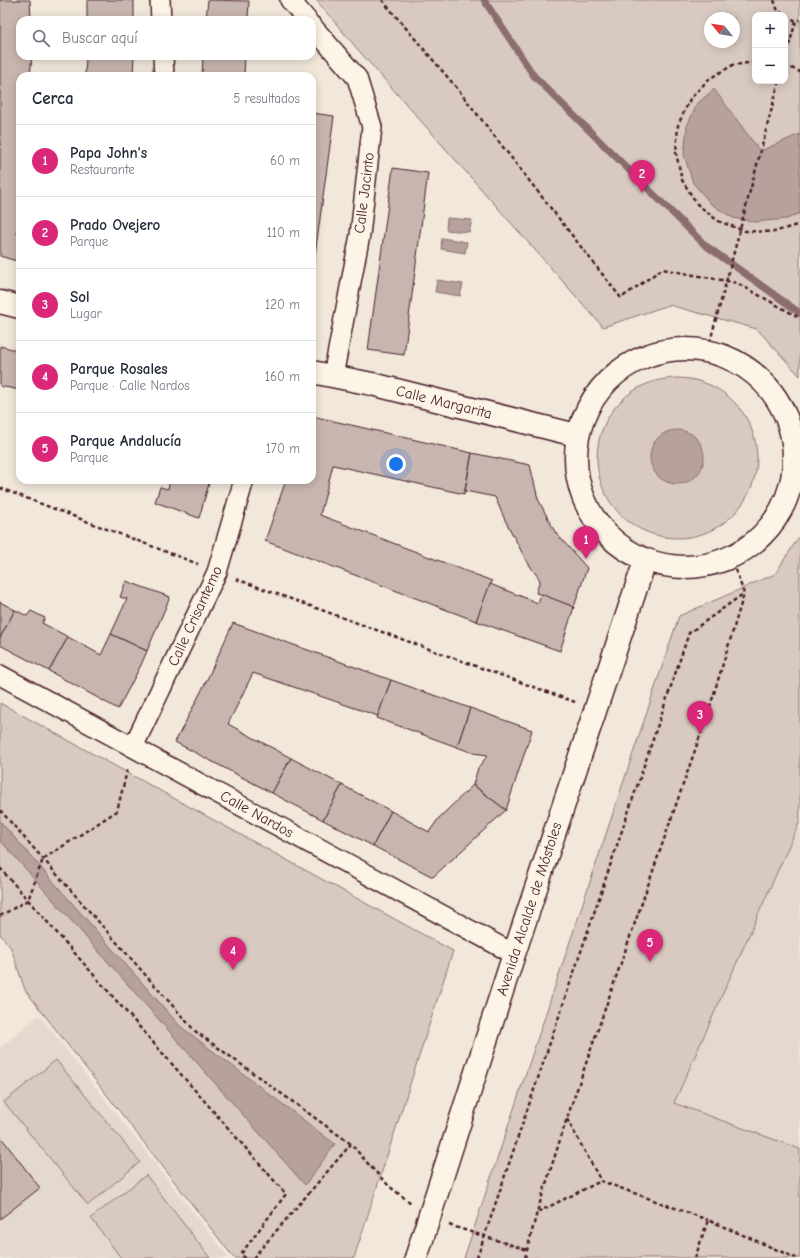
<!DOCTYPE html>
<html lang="es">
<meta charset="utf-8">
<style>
body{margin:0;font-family:"Comic Neue",sans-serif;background:#f2f2f3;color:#1f2937}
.controls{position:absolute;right:12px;top:12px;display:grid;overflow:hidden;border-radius:8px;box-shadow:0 2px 10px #0003}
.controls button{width:36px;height:36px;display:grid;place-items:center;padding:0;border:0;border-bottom:1px solid #e0e1e3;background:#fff;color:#1f2937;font:20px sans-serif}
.compass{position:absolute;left:704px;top:12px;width:36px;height:36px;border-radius:50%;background:#fff;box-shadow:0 2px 10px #0003;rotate:300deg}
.you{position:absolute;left:396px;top:464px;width:14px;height:14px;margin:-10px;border:3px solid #fff;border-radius:50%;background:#1a73e8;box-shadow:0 0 0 6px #1a73e833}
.badge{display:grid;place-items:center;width:26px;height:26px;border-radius:50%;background:#db2777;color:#fff;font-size:13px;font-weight:700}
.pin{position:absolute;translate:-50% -33px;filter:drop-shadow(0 1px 2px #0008)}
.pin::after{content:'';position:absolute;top:21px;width:14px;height:12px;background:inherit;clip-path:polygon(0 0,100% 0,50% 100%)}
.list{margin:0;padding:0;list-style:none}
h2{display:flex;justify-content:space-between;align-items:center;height:52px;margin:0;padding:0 16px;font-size:17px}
h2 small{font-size:13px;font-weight:400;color:#747a83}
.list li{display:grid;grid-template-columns:26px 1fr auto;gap:12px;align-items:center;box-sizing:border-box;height:72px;padding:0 16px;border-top:1px solid #e0e1e3}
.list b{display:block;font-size:15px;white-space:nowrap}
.list p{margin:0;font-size:13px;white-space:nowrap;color:#747a83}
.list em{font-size:13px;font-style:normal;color:#747a83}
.icon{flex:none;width:22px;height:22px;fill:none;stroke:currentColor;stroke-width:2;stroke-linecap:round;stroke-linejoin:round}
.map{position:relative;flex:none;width:800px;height:1258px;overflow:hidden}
.search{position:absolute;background:#fff;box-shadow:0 2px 10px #0003;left:16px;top:16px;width:300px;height:44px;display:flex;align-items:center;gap:10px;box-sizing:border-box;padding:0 14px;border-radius:12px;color:#747a83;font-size:15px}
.panel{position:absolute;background:#fff;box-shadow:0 2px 10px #0003;left:16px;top:72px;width:300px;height:412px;border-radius:12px}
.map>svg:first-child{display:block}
.built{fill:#e4d9cd}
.green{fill:#d8cac0;stroke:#917476;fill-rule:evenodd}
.water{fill:#b6a19c;stroke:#8b6d6f}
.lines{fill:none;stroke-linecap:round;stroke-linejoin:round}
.stream{stroke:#8b6d6f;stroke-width:7}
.building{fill:#c7b6af;stroke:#4a1f2b}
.minor-casing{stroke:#4a1f2b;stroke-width:22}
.tertiary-casing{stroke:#4a1f2b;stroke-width:25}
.path{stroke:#4a1f2b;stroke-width:2.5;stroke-dasharray:4 3;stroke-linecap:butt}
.minor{stroke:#fcf5e5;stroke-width:19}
.tertiary{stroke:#fcf5e5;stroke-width:22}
.path-bridge{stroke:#4a1f2b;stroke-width:2.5;stroke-dasharray:4 3;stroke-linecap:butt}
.labels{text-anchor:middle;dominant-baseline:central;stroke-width:4;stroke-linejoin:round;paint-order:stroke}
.street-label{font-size:15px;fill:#4a1f2b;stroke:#fcf5e5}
</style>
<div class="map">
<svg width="800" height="1258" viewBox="0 0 800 1258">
<rect width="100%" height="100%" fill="#f1e8da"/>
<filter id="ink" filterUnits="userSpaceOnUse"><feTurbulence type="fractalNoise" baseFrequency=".025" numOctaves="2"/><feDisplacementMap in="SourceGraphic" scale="8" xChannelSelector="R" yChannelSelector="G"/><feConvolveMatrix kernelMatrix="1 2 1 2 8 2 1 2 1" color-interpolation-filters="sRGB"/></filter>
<g filter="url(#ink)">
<g class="built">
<path d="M800,821V1149L674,1103Z"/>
<path d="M39,1015L229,1258H0V1048Z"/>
</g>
<g class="green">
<path d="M316,0H800V376L757,329L669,305L603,327L360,52ZM755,15H785V81H755ZM710,18H734V42H710Z"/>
<circle cx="677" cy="458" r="80"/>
<path d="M800,535V821L674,1103L800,1149V1258H464L679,616L775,574Z"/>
<path d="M0,703L453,951L354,1258H234L25,990L11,948L0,934Z"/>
<path d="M56,1060L140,1162L88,1205L4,1102Z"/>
<path d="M146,1175L210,1258H121L91,1218Z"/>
</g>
<g class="water">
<path d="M714,89L760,151L800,134V213L787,219L754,222L733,218L711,204L693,183L684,155L687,126L697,104Z"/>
<path d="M447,218L472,220L469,232L446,230Z"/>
<path d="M442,238L467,242L465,253L441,249Z"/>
<path d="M437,280L463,284L460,296L435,292Z"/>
<circle cx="677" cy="457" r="27"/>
<path d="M0,821L180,1026L335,1144L305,1185L0,840Z"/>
</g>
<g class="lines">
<path class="stream" d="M484,0L534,76L705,245L800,313"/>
</g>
<g class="building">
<path d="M0,0H30L31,20H20V56H32L30,76H20V209L17,234L20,235V262L0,256Z"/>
<rect x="87" y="0" width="47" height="20"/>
<path d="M208,0L249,1L248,20H206Z"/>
<path d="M86,56H134L133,76H85Z"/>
<path d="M203,56H245L244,76H202Z"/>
<path d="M312,113L334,116L312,277Z"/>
<path d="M393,168L428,173L404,355L368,350Z"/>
<path d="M0,346L20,351V390L0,386Z"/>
<path d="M312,416L472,453L464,494L333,465L320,515L492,581L476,621L265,541L286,480H312Z"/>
<path d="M472,453L530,465L538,499L555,532L587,568L574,607L536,593L540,580L526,560L505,520L495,497L465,491Z"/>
<path d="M170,480H210L199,518L155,502L160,487L168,489Z"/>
<path d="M126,581L170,597L147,651L111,634L127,599L120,597Z"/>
<path d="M490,584L538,603L541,594L574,607L560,651L476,621Z"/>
<path d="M0,602L15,610L0,638Z"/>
<path d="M15,610L27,616L31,611L45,618L42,623L68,637L49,671L0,645V638Z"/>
<path d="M233,623L391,680L378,716L253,673L228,724L291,758L272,793L175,742L205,684Z"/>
<path d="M111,634L147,651L141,665L118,709L49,671L68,637L101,655Z"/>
<path d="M391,680L470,708L457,747L377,718Z"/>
<path d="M470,708L532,730L506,810L473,785L478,768L488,755L473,753L457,747Z"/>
<path d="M291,758L342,785L323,820L272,793Z"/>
<path d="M342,785L391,811L373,846L323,820Z"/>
<path d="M473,785L506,810L433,877L373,846L391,811L429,832L439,818Z"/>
<path d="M0,1136L40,1188L0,1219Z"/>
</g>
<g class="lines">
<defs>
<g id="minor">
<path d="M160,0L161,20"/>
<path d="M290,0L307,20"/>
<path d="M312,26L357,78L372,127L360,235L333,376"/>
<path d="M163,56L164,76"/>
<path d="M0,675L514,954"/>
<path d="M133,747L217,572L244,480"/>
</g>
<g id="tertiary">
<path d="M0,302L20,307"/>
<circle cx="685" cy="458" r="109"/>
<path d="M312,372L372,384L576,435"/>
<path d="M416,1258L514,954L645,561"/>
</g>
</defs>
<use href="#minor" class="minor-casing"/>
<use href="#tertiary" class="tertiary-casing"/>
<g class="path">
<path d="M382,0L456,87L621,298L662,269L737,283L800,318"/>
<path d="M774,0L778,11L796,21L800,20"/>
<path d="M785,59L796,21"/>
<path d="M755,62L733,65L709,79L690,99L678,125L676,153L682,180L697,204L718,221L745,231L774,232L800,224"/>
<path d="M785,65L800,72"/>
<path d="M708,349L728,275"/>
<path d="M0,488L198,564"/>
<path d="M236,579L575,702"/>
<path d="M0,810L195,1031L351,1144L371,1167L390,1187L411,1203"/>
<path d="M0,868L286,1194L241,1254L245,1258"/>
<path d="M0,916L28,900L43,859L117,811L128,767"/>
<path d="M567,1119L601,1181L708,1220"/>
<path d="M538,1212L601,1181"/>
<path d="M449,1225L527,1250"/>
<path d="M253,1258L351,1144"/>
<path d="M477,1258L689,633L743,594"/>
<path d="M525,1258L537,1212L567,1118L709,710L744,594L732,558"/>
<path d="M695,1258L708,1220L796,1258"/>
</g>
<use href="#minor" class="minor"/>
<use href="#tertiary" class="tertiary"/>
<path class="path-bridge" d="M728,275L779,81"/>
</g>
</g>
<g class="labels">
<g class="street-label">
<text transform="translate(364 193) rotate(-83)">Calle Jacinto</text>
<text transform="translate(444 402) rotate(14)">Calle Margarita</text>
<text transform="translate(195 616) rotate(-65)">Calle Crisantemo</text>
<text transform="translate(257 814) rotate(29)">Calle Nardos</text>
<text transform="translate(529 909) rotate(-72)">Avenida Alcalde de Móstoles</text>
</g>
</g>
</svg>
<div class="controls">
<button>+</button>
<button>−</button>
</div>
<svg class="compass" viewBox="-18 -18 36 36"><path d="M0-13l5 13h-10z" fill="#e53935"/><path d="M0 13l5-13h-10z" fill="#747a83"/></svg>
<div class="you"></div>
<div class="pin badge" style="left:586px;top:559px">1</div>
<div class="pin badge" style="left:642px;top:193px">2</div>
<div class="pin badge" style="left:700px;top:734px">3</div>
<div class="pin badge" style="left:233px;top:970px">4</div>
<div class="pin badge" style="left:650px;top:962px">5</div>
<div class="search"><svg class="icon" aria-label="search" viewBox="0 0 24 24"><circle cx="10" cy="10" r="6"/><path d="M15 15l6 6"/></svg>Buscar aquí</div>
<section class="panel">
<h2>Cerca<small>5 resultados</small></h2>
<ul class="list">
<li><span class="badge">1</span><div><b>Papa John's</b><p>Restaurante</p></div><em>60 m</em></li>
<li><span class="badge">2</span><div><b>Prado Ovejero</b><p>Parque</p></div><em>110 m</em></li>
<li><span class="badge">3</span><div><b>Sol</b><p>Lugar</p></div><em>120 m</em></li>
<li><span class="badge">4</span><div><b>Parque Rosales</b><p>Parque · Calle Nardos</p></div><em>160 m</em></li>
<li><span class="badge">5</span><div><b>Parque Andalucía</b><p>Parque</p></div><em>170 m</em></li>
</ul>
</section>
</div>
